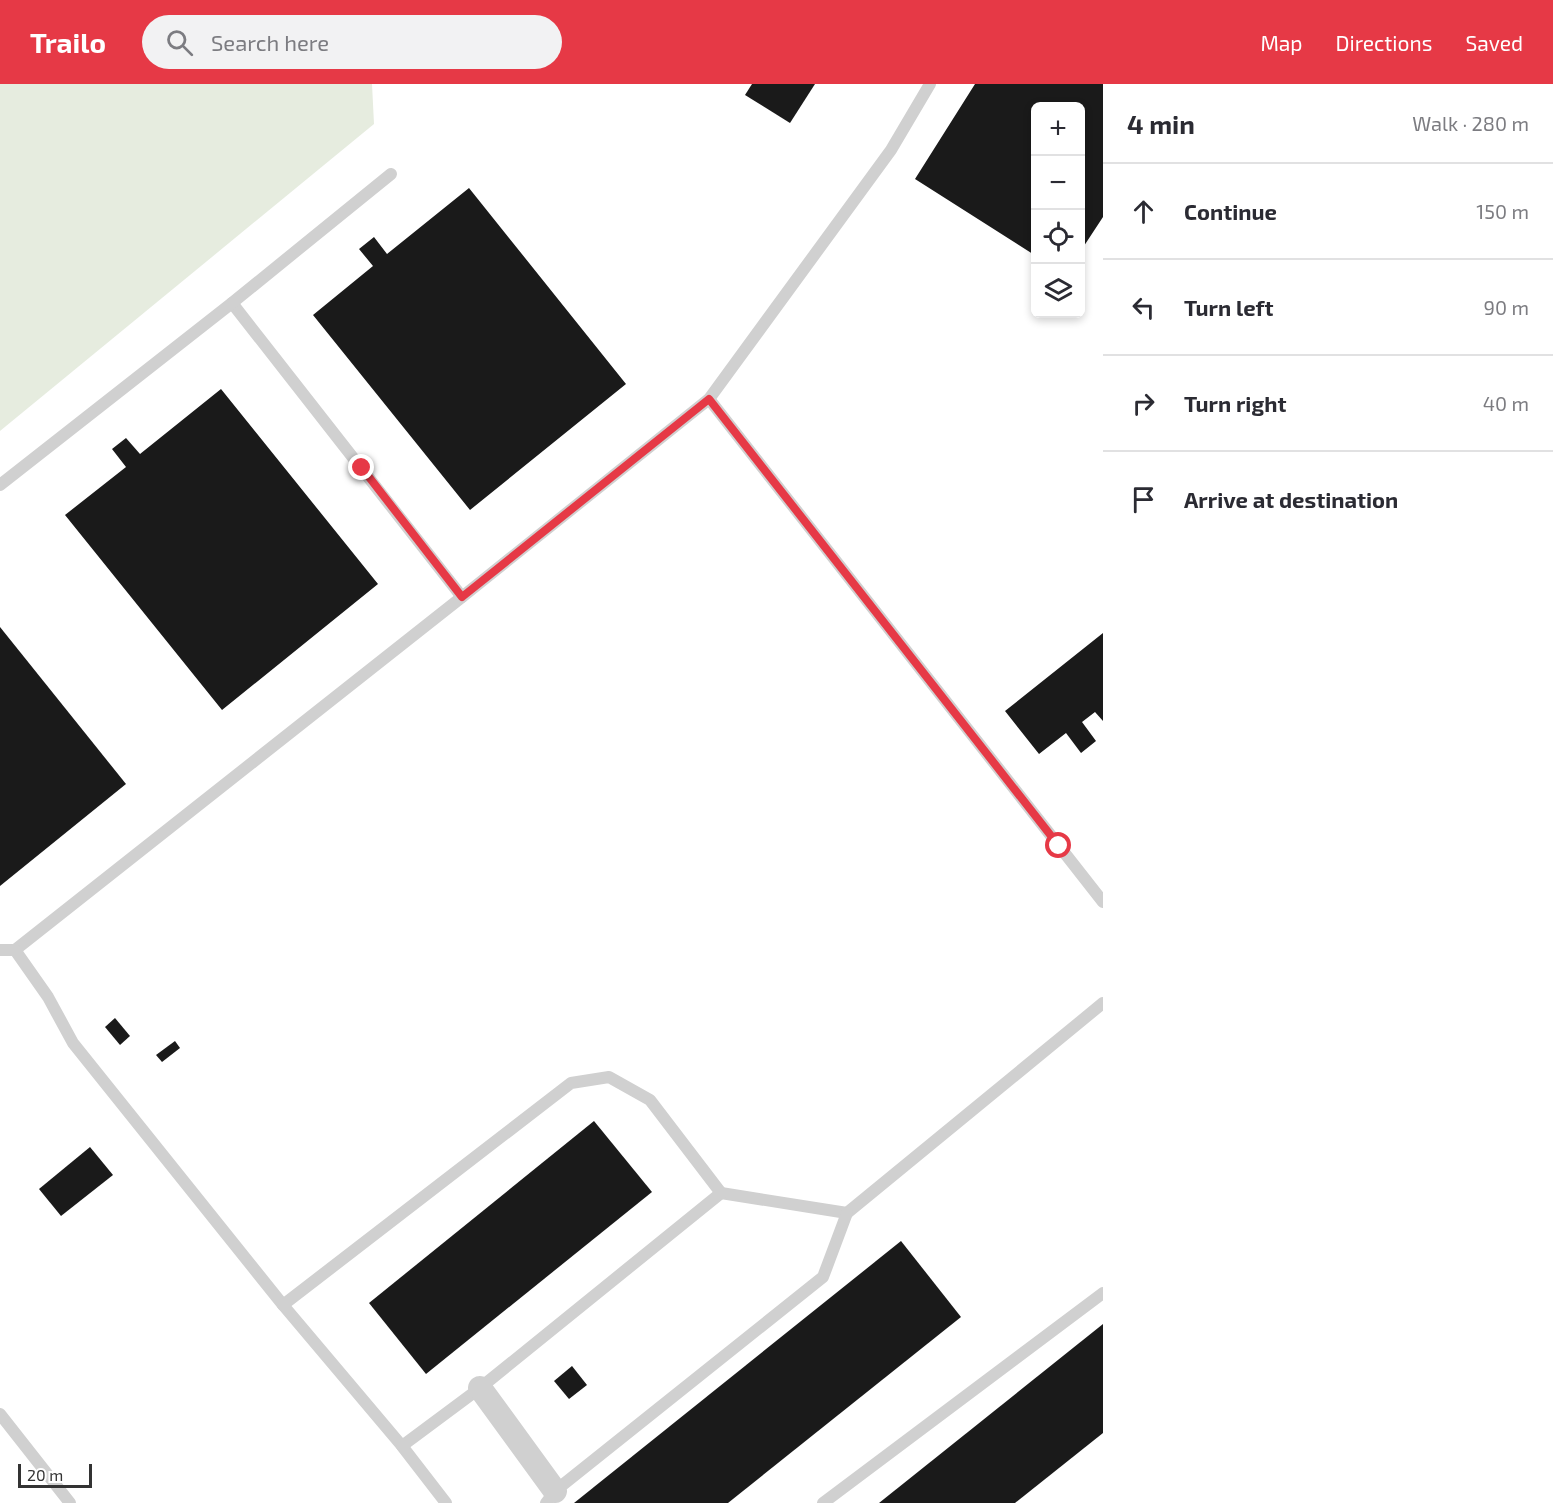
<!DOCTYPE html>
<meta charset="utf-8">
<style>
body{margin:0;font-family:"Exo 2",sans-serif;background:#f2f2f3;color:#2b2b33}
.controls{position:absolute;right:18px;top:18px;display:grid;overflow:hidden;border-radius:9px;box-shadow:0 3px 9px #0003}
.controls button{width:54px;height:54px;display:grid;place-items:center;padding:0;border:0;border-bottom:2px solid #e1e1e2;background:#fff;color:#2b2b33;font:30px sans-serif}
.scale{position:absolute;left:18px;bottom:15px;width:74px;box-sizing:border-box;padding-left:6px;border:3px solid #333;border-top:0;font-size:16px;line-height:21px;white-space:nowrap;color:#333;-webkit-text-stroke:4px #fff;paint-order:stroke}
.stop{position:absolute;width:18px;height:18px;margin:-14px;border:4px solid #e63946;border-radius:50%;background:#fff}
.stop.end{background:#e63946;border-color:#fff;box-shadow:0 2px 6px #0008}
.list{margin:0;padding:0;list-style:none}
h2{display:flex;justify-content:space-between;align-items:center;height:78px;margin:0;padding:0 24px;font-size:26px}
h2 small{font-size:20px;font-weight:400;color:#7c7c81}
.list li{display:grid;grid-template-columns:39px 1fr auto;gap:18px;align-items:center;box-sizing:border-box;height:96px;padding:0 24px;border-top:2px solid #e1e1e2}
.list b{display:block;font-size:22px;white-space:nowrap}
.list em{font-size:20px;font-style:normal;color:#7c7c81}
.icon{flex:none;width:33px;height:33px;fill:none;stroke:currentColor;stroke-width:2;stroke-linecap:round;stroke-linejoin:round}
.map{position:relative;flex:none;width:1103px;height:1419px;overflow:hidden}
header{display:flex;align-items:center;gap:36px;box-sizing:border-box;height:84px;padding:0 30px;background:#e63946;color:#fff}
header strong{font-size:28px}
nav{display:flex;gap:33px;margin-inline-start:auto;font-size:21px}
.search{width:420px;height:54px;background:#f2f2f3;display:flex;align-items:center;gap:15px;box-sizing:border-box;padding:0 21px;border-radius:33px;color:#7c7c81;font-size:22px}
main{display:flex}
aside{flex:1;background:#fff}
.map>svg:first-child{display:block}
.green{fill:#e6ecdf}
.building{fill:#1a1a1a}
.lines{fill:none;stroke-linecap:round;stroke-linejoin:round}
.lane{stroke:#d0d0d0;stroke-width:12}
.street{stroke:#d0d0d0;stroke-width:24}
.route{stroke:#e63946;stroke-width:8}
</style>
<header>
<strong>Trailo</strong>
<div class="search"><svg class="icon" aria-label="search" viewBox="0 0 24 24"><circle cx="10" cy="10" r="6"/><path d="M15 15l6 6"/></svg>Search here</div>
<nav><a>Map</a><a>Directions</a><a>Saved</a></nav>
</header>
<main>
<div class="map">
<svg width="1103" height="1419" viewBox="0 0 1103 1419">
<rect width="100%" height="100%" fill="#fff"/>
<path class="green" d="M0,0H372L374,40L0,347Z"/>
<g class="building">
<path d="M752,0H815L790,39L745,11Z"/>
<path d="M975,0H1103V133L1080,168V22H1036V172L915,95Z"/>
<path d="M469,104L626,300L470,426L313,231L373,182L359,165L374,153L387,170Z"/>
<path d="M221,305L378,500L222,626L65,431L126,383L112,365L126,354L140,370Z"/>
<path d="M0,543L126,700L0,802Z"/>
<path d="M1103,549V637L1095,628L1082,638L1096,657L1081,669L1066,649L1039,670L1005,627Z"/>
<path d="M115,934L130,952L120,961L105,943Z"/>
<path d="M175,957L180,964L162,978L156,971Z"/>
<path d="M594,1037L652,1108L426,1290L369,1219Z"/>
<path d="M90,1063L113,1091L61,1132L39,1105Z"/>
<path d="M901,1157L961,1233L728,1419H574Z"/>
<path d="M1103,1240V1349L1015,1419H879Z"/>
<path d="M572,1282L587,1301L569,1315L554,1297Z"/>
</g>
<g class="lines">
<g class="lane">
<path d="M232,219L462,513"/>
<path d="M709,315L1103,818"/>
<path d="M0,401L232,219L391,90"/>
<path d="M0,866H15L462,513L709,315L891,66L930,0"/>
<path d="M15,866L48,913L73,959L283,1221L402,1362L446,1419"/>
<path d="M721,1109L847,1129L1103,919"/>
<path d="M283,1221L571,999L609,993L650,1016L721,1109L480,1304L402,1362"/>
<path d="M0,1330L70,1419"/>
<path d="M546,1419L555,1407L823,1193L847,1129"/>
<path d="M823,1419L1103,1209"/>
</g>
<path class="street" d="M480,1304L555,1407"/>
</g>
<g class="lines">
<path class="route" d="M362,384L462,513L709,315L1059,762"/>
</g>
</svg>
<div class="controls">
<button>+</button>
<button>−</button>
<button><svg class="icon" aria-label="locate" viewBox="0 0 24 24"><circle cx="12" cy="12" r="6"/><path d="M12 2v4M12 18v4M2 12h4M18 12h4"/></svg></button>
<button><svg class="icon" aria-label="layers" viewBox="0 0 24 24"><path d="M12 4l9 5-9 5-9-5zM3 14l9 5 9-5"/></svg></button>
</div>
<div class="scale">20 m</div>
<div class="stop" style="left:1059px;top:762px"></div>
<div class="stop end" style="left:362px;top:384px"></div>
</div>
<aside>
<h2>4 min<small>Walk · 280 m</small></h2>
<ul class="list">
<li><svg class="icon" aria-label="ahead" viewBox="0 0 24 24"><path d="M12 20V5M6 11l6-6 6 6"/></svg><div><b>Continue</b></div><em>150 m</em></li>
<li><svg class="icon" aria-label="left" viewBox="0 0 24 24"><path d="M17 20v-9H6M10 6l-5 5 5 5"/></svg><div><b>Turn left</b></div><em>90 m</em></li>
<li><svg class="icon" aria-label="right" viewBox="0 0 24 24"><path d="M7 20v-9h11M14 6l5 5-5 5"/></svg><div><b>Turn right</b></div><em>40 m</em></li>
<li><svg class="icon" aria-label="arrive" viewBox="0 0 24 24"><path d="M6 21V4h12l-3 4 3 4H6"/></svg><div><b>Arrive at destination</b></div></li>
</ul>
</aside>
</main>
